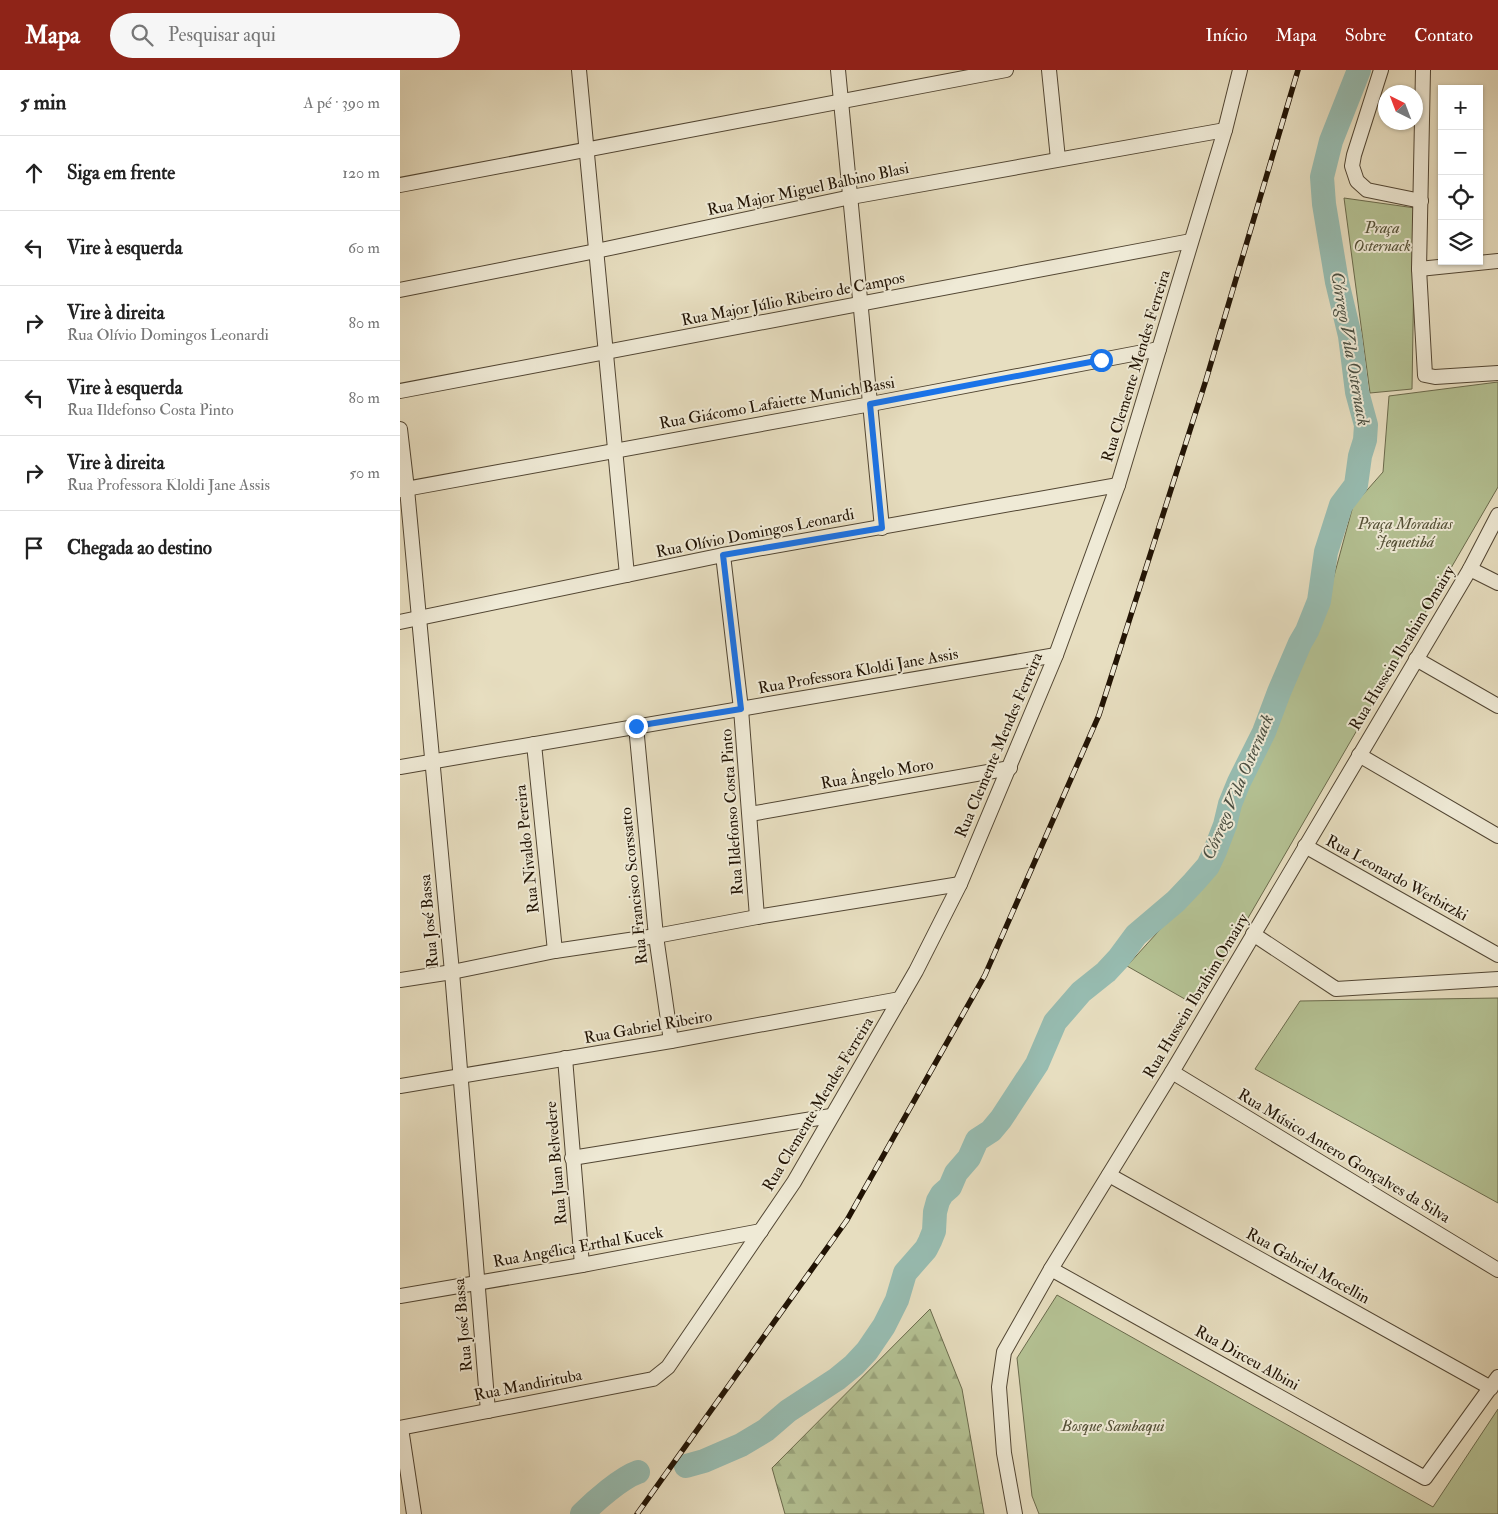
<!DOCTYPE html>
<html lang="pt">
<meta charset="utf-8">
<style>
body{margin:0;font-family:"IM FELL Double Pica",serif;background:#f6f6f6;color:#222}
.controls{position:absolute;right:15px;top:15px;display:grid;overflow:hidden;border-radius:0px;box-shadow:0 1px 4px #0004}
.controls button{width:45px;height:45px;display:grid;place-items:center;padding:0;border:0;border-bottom:1px solid #e0e0e0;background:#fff;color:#222;font:25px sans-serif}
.compass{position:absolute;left:978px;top:15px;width:45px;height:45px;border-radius:50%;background:#fff;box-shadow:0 1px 4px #0004;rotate:318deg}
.stop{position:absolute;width:15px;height:15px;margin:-11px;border:4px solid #1a73e8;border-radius:50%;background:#fff}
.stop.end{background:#1a73e8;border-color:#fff;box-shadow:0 1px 5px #0008}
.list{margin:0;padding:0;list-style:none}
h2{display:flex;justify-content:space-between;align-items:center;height:65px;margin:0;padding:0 20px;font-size:21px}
h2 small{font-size:16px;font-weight:400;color:#767676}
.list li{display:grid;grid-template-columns:32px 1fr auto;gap:15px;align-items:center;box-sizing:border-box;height:75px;padding:0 20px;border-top:1px solid #e0e0e0}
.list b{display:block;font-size:19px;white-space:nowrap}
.list p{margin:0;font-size:16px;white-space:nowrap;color:#767676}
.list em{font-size:16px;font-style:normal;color:#767676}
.icon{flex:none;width:28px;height:28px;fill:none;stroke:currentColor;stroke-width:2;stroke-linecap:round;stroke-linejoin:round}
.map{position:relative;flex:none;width:1098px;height:1444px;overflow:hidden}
header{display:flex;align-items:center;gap:30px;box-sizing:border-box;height:70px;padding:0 25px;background:#8f2418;color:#fff}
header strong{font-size:24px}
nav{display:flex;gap:28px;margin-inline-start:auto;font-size:18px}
.search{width:350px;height:45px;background:#f6f6f6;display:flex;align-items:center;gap:12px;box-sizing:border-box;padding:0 18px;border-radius:28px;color:#767676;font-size:19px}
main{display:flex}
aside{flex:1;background:#fff}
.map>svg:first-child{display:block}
.green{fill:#b4c193;stroke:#6a6a4c}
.forest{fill:url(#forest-firs);stroke:#6a6a4c}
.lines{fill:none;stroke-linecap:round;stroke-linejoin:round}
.river{stroke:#97bcb1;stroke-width:24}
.minor-casing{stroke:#524633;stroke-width:16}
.minor{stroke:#efead6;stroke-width:14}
.rail-casing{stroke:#211304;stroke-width:5.5}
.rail{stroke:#efead6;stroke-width:4;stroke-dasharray:11;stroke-linecap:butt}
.route{stroke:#1a73e8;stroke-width:6}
.labels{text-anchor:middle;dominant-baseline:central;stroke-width:4;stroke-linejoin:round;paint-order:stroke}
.street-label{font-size:16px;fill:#211304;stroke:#efead6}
.park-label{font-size:16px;font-style:italic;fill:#545036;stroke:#efead6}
.water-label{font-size:18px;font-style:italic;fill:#4a4e41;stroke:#efead6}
</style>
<header>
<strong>Mapa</strong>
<div class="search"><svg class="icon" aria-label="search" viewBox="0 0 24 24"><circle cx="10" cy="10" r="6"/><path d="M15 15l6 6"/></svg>Pesquisar aqui</div>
<nav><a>Início</a><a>Mapa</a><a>Sobre</a><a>Contato</a></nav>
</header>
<main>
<aside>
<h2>5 min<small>A pé · 390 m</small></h2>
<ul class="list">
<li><svg class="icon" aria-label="ahead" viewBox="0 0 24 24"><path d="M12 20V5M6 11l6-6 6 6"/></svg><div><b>Siga em frente</b></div><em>120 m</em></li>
<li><svg class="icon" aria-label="left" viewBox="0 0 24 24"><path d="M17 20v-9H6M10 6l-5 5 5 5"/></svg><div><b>Vire à esquerda</b></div><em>60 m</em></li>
<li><svg class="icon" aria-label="right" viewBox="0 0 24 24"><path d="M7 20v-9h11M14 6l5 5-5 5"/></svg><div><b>Vire à direita</b><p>Rua Olívio Domingos Leonardi</p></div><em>80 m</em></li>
<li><svg class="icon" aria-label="left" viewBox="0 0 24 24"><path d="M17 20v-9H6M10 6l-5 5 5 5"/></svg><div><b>Vire à esquerda</b><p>Rua Ildefonso Costa Pinto</p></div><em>80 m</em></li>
<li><svg class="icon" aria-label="right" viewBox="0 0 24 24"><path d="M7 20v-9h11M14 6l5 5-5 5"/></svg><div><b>Vire à direita</b><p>Rua Professora Kloldi Jane Assis</p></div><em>50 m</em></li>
<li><svg class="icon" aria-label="arrive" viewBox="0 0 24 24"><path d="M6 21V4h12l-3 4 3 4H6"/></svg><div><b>Chegada ao destino</b></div></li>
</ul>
</aside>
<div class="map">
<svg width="1098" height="1444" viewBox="0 0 1098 1444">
<defs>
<pattern id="forest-firs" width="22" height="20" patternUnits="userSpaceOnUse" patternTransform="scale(1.25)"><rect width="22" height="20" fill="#b4c193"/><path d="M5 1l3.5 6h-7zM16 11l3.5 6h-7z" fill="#9aa57d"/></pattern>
</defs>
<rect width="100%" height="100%" fill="#e7dec0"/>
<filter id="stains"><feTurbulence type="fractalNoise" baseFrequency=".004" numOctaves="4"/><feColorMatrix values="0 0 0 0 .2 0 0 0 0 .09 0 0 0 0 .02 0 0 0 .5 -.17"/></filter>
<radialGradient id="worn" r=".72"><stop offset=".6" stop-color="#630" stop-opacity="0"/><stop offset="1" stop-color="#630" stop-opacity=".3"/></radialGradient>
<g class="green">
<path d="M944,128L1015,138L1012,319L970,323Z"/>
<path d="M1098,312V417L797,936L727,896L815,799L849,709L925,539L953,436L983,402L989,326Z"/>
<path d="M1098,928V1133L855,999L900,931Z"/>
<path d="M657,1225L1033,1437L1098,1339V1444H639L632,1426L617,1288Z"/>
</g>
<path class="forest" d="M530,1239L562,1319L584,1444H385L372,1398Z"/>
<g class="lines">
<g class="river">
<path d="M286,1396L304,1391L341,1375L366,1360L388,1341L437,1309L454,1295L467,1281L484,1256L497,1230L505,1203L526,1179L530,1171L534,1161L535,1142L538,1131L542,1124L550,1117L556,1103L569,1088L577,1070L591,1061L601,1049L637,994L655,952L681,922L706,902L719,888L736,865L776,831L794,812L808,796L815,781L825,755L830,734L839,712L864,662L879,622L900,573L907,561L919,531L926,482L941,435L956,415L960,386L965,370L966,355L957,322L950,266L937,212L924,134L922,107L931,71L959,0"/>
<path d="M182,1444C195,1431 221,1408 238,1402"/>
</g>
<defs>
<g id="minor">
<path d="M179,0L227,505"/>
<path d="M438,0L482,458"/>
<path d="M649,0L658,89"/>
<path d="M981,0L954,85L952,96L957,111L967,120L1021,131"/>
<path d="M1023,0L1019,199L1025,305L1035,307L1098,303"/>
<path d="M0,115L606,0"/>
<path d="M1019,199L1098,191"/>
<path d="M0,220L196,181L451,127L825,60"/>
<path d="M0,321L791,171"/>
<path d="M0,359L7,419L52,902L88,1341"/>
<path d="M0,420L471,334L759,279"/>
<path d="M323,485L341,639L357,847"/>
<path d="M1070,499L1098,513"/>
<path d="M0,552L323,485L718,415"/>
<path d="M1016,589L1098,636"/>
<path d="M236,656L256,866L271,971"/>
<path d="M134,674L155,881"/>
<path d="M959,685L1098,766"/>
<path d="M0,697L656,585"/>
<path d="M350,744L610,698"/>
<path d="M905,776L1098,885"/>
<path d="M853,864L936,919L1098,909"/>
<path d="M0,910L52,902L155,881L256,866L357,847L560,814"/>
<path d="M165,988L182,1195"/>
<path d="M772,1002L1098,1200"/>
<path d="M0,1016L271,971L500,929"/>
<path d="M172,1088L431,1046"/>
<path d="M709,1105L1091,1318"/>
<path d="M651,1199L1025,1408L1098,1307"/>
<path d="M0,1226L182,1195L361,1161"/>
<path d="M0,1358L253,1309L268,1297L394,1112L516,901L560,814L656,585L718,415L825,60L840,0"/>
<path d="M1,1358L14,1444"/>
<path d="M615,1444L604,1383L599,1317L604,1282L651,1199L772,1002L1070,499L1098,445"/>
</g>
</defs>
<use href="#minor" class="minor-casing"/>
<use href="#minor" class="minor"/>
<defs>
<path id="rail" d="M237,1444L447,1150L585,905L699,645L806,310L898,0"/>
</defs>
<use href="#rail" class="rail-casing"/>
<use href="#rail" class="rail"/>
</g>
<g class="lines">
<path class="route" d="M236,656L341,639L323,485L482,458L470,334L701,290"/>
</g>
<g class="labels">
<g class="street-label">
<text transform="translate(408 119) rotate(-12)">Rua Major Miguel Balbino Blasi</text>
<text transform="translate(393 229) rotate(-11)">Rua Major Júlio Ribeiro de Campos</text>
<text transform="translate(736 296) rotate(-73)">Rua Clemente Mendes Ferreira</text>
<text transform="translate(377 333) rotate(-10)">Rua Giácomo Lafaiette Munich Bassi</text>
<text transform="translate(355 463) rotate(-11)">Rua Olívio Domingos Leonardi</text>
<text transform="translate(1002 578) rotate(-59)">Rua Hussein Ibrahim Omairy</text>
<text transform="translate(458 601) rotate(-10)">Rua Professora Kloldi Jane Assis</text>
<text transform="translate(599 675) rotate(-67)">Rua Clemente Mendes Ferreira</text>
<text transform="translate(477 704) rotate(-10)">Rua Ângelo Moro</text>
<text transform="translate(332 742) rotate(-94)">Rua Ildefonso Costa Pinto</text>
<text transform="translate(127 779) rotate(-96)">Rua Nivaldo Pereira</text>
<text transform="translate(997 808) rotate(29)">Rua Leonardo Werbitzki</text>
<text transform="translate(234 816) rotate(-96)">Rua Francisco Scorssatto</text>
<text transform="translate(29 851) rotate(-95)">Rua José Bassa</text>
<text transform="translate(796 926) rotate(-59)">Rua Hussein Ibrahim Omairy</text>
<text transform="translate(248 957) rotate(-10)">Rua Gabriel Ribeiro</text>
<text transform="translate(418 1034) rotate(-59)">Rua Clemente Mendes Ferreira</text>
<text transform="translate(944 1086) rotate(31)">Rua Músico Antero Gonçalves da Silva</text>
<text transform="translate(156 1093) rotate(-95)">Rua Juan Belvedere</text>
<text transform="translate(178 1177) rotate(-10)">Rua Angélica Erthal Kucek</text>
<text transform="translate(908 1196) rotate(29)">Rua Gabriel Mocellin</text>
<text transform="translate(63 1255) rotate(-95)">Rua José Bassa</text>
<text transform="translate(847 1288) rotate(29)">Rua Dirceu Albini</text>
<text transform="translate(128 1315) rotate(-11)">Rua Mandirituba</text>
</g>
<g class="park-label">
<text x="982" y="158">Praça<tspan x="982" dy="18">Osternack</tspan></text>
<text x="1005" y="454">Praça Moradias<tspan x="1005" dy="18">Jequetibá</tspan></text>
<text x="713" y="1356">Bosque Sambaqui</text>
</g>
<g class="water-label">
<text transform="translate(950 279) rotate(80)">Córrego Vila Osternack</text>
<text transform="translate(838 717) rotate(-67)">Córrego Vila Osternack</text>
</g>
</g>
<rect width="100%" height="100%" filter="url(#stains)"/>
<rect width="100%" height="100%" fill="url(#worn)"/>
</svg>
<div class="controls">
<button>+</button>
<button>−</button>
<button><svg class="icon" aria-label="locate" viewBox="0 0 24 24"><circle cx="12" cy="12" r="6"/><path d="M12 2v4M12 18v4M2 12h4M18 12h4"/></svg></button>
<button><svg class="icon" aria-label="layers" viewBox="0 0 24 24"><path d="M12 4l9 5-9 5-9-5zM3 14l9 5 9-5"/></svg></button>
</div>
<svg class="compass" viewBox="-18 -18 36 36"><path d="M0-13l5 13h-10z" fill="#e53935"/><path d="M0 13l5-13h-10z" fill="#767676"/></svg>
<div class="stop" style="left:701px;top:290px"></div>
<div class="stop end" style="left:236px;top:656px"></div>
</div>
</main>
